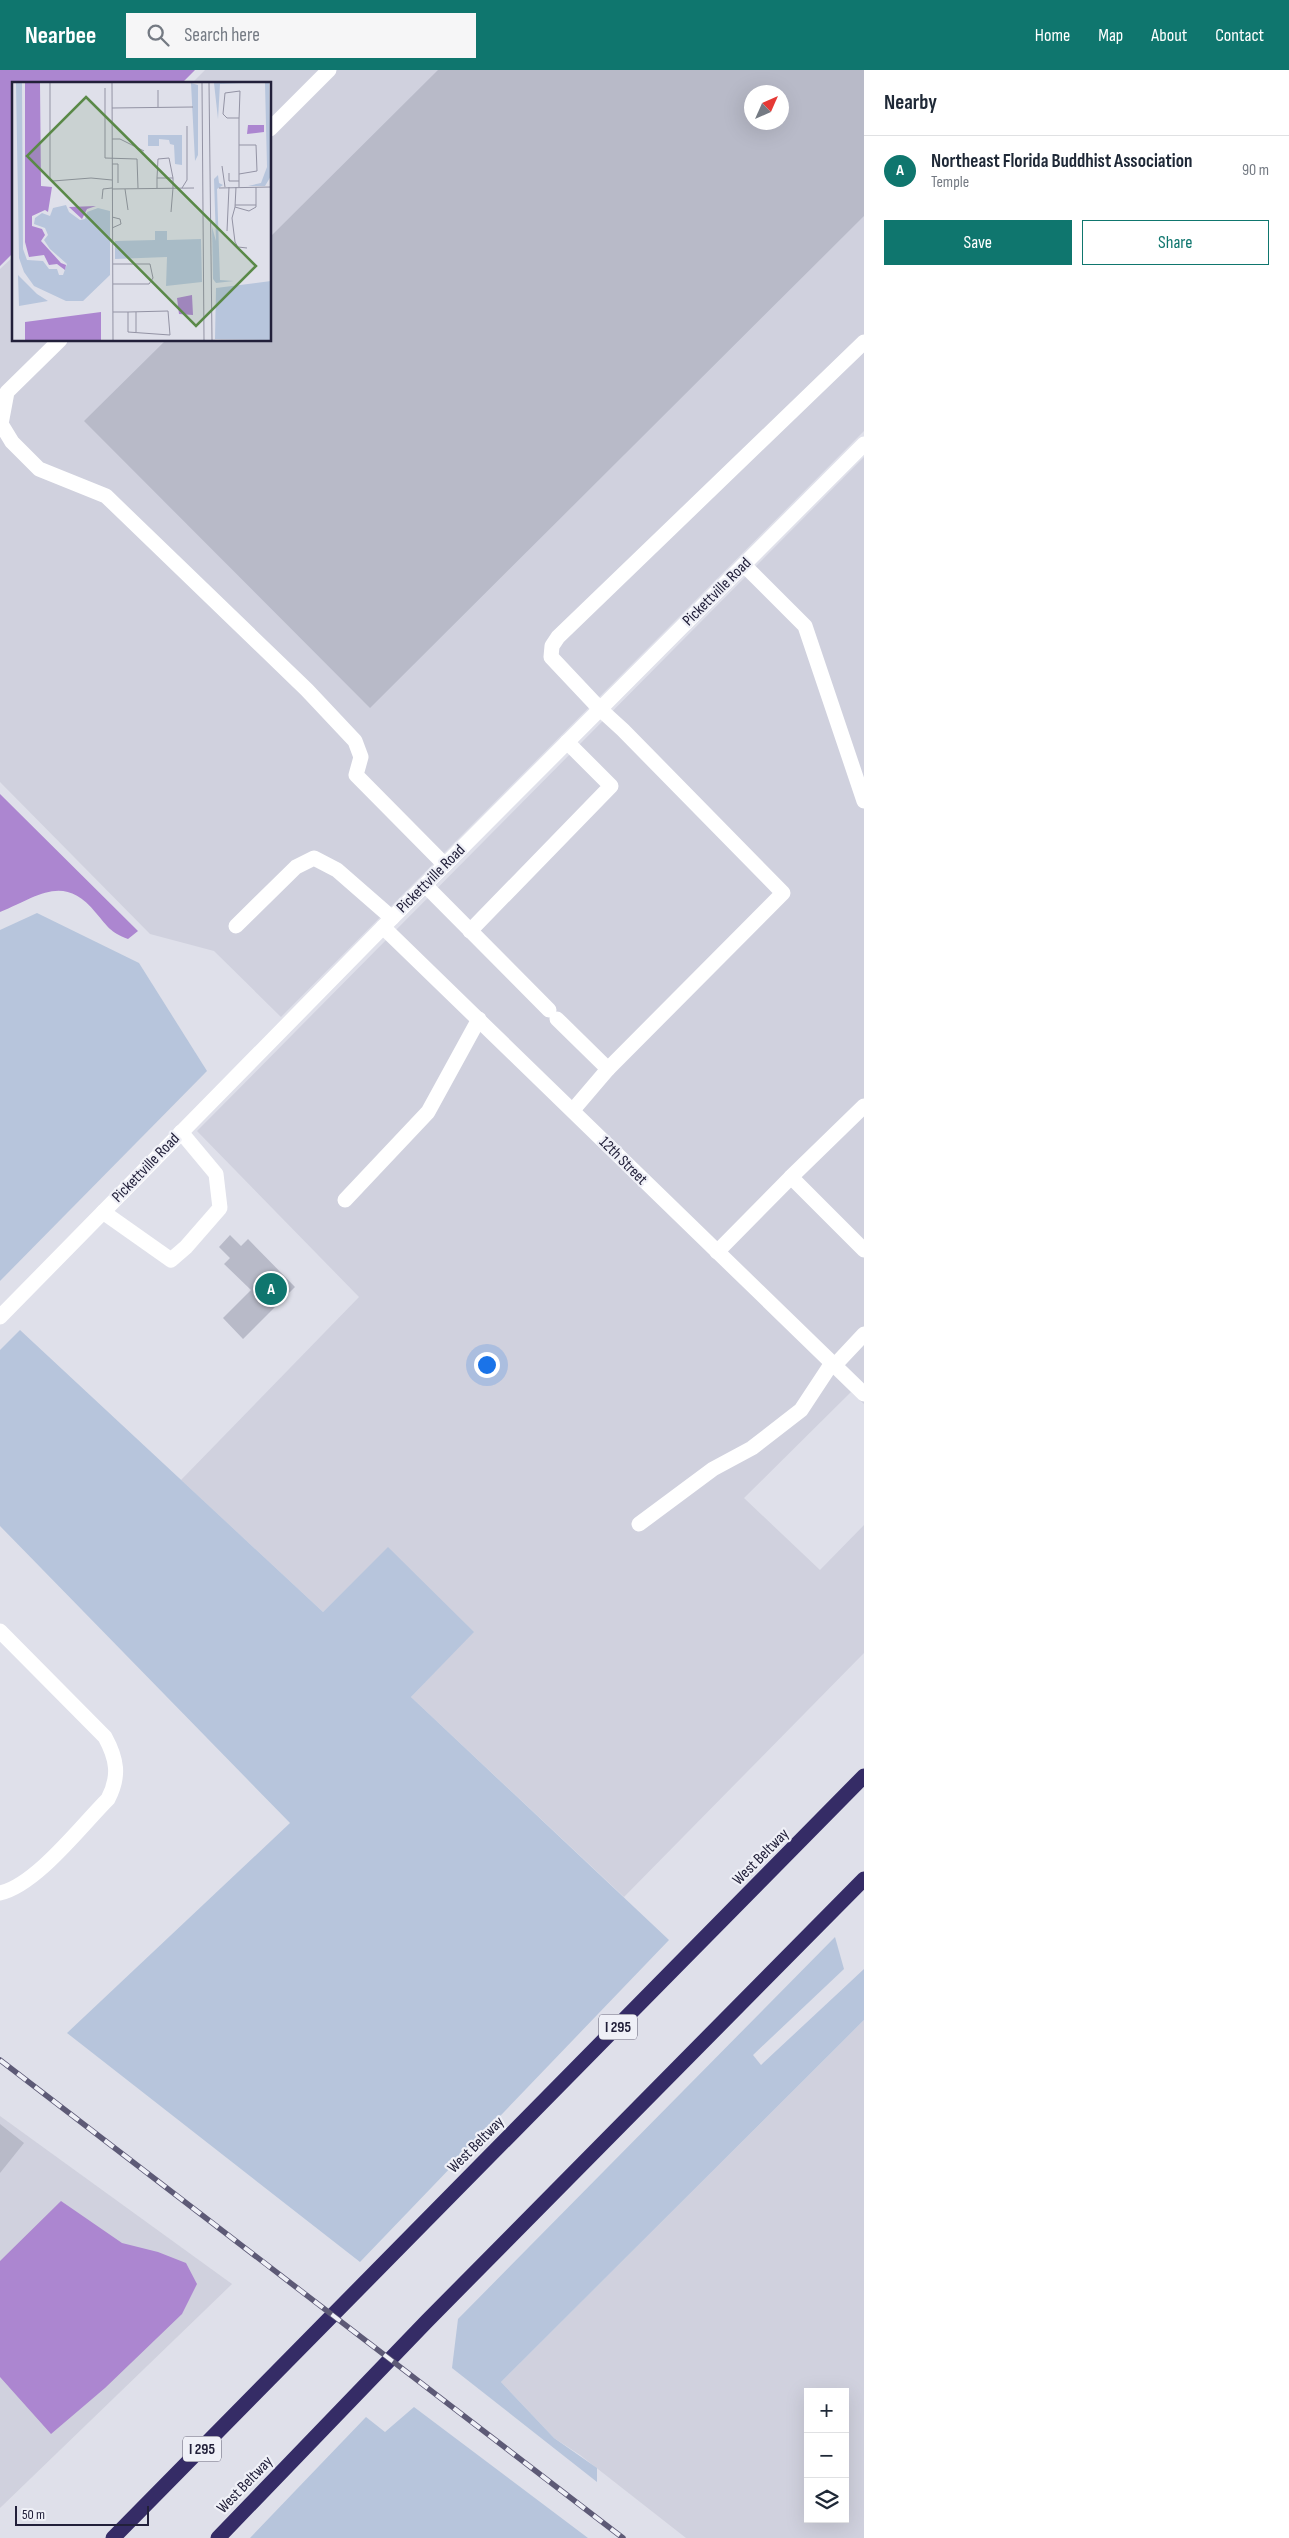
<!DOCTYPE html>
<meta charset="utf-8">
<style>
body{margin:0;font-family:"Sofia Sans Condensed",sans-serif;background:#f6f6f7;color:#1f2937}
.controls{position:absolute;right:15px;bottom:15px;display:grid;overflow:hidden;border-radius:0px;box-shadow:0 5px 20px #0002}
.controls button{width:45px;height:45px;display:grid;place-items:center;padding:0;border:0;border-bottom:1px solid #e0e1e3;background:#fff;color:#1f2937;font:25px sans-serif}
.compass{position:absolute;left:744px;top:15px;width:45px;height:45px;border-radius:50%;background:#fff;box-shadow:0 5px 20px #0002;rotate:45deg}
.scale{position:absolute;left:15px;bottom:12px;width:134px;box-sizing:border-box;padding-left:5px;border:2px solid #22203a;border-top:0;font-size:14px;line-height:18px;white-space:nowrap;color:#22203a;-webkit-text-stroke:4px #eff0f7;paint-order:stroke}
.you{position:absolute;left:486px;top:1294px;width:18px;height:18px;margin:-12px;border:4px solid #fff;border-radius:50%;background:#1a73e8;box-shadow:0 0 0 8px #1a73e833}
.badge{display:grid;place-items:center;width:32px;height:32px;border-radius:50%;background:#0f766e;color:#fff;font-size:16px;font-weight:700}
.pin{position:absolute;translate:-50% -50%;border:2px solid #fff;box-shadow:0 1px 5px #0006}
.list{margin:0;padding:0;list-style:none}
h2{display:flex;justify-content:space-between;align-items:center;height:65px;margin:0;padding:0 20px;font-size:21px}
h2 small{font-size:16px;font-weight:400;color:#747a83}
.list li{display:grid;grid-template-columns:32px 1fr auto;gap:15px;align-items:center;box-sizing:border-box;height:70px;padding:0 20px;border-top:1px solid #e0e1e3}
.list b{display:block;font-size:19px;white-space:nowrap}
.list p{margin:0;font-size:16px;white-space:nowrap;color:#747a83}
.list em{font-size:16px;font-style:normal;color:#747a83}
.actions{display:flex;gap:10px;padding:15px 20px}
.actions a{flex:1;padding:11px 0;border:1px solid #0f766e;border-radius:0px;text-align:center;font-size:18px;color:#0f766e}
.actions .main{background:#0f766e;color:#fff}
.icon{flex:none;width:28px;height:28px;fill:none;stroke:currentColor;stroke-width:2;stroke-linecap:round;stroke-linejoin:round}
.map{position:relative;flex:none;width:864px;height:2468px;overflow:hidden}
header{display:flex;align-items:center;gap:30px;box-sizing:border-box;height:70px;padding:0 25px;background:#0f766e;color:#fff}
header strong{font-size:24px}
nav{display:flex;gap:28px;margin-inline-start:auto;font-size:18px}
.search{width:350px;height:45px;background:#f6f6f7;display:flex;align-items:center;gap:12px;box-sizing:border-box;padding:0 18px;border-radius:0px;color:#747a83;font-size:19px}
main{display:flex}
aside{flex:1;background:#fff}
.map>svg:first-child{display:block}
.built{fill:#d0d1de;fill-rule:evenodd}
.green{fill:#b7c5dc}
.water{fill:#ac86d0}
.building{fill:#b8bac8;fill-rule:evenodd}
.lines{fill:none;stroke-linecap:round;stroke-linejoin:round}
.minor{stroke:#fff;stroke-width:15}
.highway{stroke:#352c66;stroke-width:15}
.rail-casing{stroke:#5d5a76;stroke-width:5.5}
.rail{stroke:#eff0f7;stroke-width:4;stroke-dasharray:11;stroke-linecap:butt}
.labels{text-anchor:middle;dominant-baseline:central;stroke-width:4.5;stroke-linejoin:round;paint-order:stroke}
.shield{fill:#eff0f7;stroke:#605e73;stroke-width:1}
.shield-label{font-size:15px;font-weight:bold;fill:#22203a}
.street-label{font-size:16px;fill:#22203a;stroke:#eff0f7}
.inset-road{fill:none;stroke:#9393a4;stroke-width:1}
.view{fill:#5a8948;fill-opacity:0.15;stroke:#5a8948;stroke-width:2.5}
.inset-edge{fill:none;stroke:#22203a;stroke-width:2.5}
</style>
<header>
<strong>Nearbee</strong>
<div class="search"><svg class="icon" aria-label="search" viewBox="0 0 24 24"><circle cx="10" cy="10" r="6"/><path d="M15 15l6 6"/></svg>Search here</div>
<nav><a>Home</a><a>Map</a><a>About</a><a>Contact</a></nav>
</header>
<main>
<div class="map">
<svg width="864" height="2468" viewBox="0 0 864 2468">
<rect width="100%" height="100%" fill="#dfe0ea"/>
<g class="built">
<path d="M205,0H864V361L281,947L214,881L150,864L0,712V199L14,186V270H270V14H191ZM752,22H782V52H752Z"/>
<path d="M864,387V1334L851,1322L744,1428L820,1500L864,1455V1583L624,1827L411,1627L473,1562L388,1478L323,1542L181,1410L359,1227L197,1061Z"/>
<path d="M864,1950V2468H686L580,2385L554,2368L501,2312ZM808,2322H845V2449H808Z"/>
<path d="M0,2046L232,2214L0,2438Z"/>
</g>
<g class="green">
<path d="M37,843L139,893L207,1001L0,1211V860Z"/>
<path d="M20,1260L323,1542L388,1477L474,1562L411,1627L669,1870L360,2192L67,1963L290,1753L0,1456V1280Z"/>
<path d="M835,1867L844,1899L753,1985L761,1995L864,1899V1950L501,2312L554,2368L597,2398V2412L452,2298L458,2249Z"/>
<path d="M414,2337L588,2468H250L366,2347L385,2362Z"/>
</g>
<g class="water">
<path d="M0,0H195L181,14H14V182L0,196Z"/>
<path d="M0,724L138,861L128,869C110,862 108,857 96,843C64,803 39,826 0,842Z"/>
<path d="M61,2131L122,2173L158,2182L186,2193L197,2214L182,2244L105,2318L51,2364L0,2307V2191Z"/>
</g>
<g class="building">
<path d="M438,0H864V146L370,638L84,351L166,270H270V167ZM752,22H782V52H752Z"/>
<path d="M230,1165L241,1176L248,1169L295,1217L243,1269L223,1248L251,1220L224,1194L230,1188L219,1177Z"/>
<path d="M0,2054L24,2073L0,2103Z"/>
</g>
<g class="lines">
<g class="minor">
<path d="M270,59L329,0"/>
<path d="M60,270L7,322L1,354L12,372L39,399L106,426L307,620L355,671L361,687L356,705L445,795"/>
<path d="M744,495L805,556L864,731"/>
<path d="M425,815L549,940"/>
<path d="M236,856L296,797L314,788L337,800L392,848"/>
<path d="M383,857L864,1324"/>
<path d="M470,861L611,716L567,672"/>
<path d="M557,949L608,999"/>
<path d="M573,1040L608,999L783,823L623,660L600,639L551,587L552,576L558,567L864,272"/>
<path d="M791,1107L864,1036"/>
<path d="M345,1130L428,1042L479,949"/>
<path d="M103,1142L171,1190L186,1177L220,1138L216,1104L181,1062"/>
<path d="M717,1182L791,1107L864,1180"/>
<path d="M0,1247L383,857L864,374"/>
<path d="M835,1295L864,1264"/>
<path d="M639,1454L713,1399L752,1378L801,1340L832,1293"/>
<path d="M0,1561L105,1667C117,1689 120,1706 108,1729C81,1756 36,1815 0,1823"/>
</g>
<g class="highway">
<path d="M113,2468L864,1706"/>
<path d="M218,2468L427,2251L864,1809"/>
</g>
<defs>
<path id="rail" d="M0,1990L623,2468"/>
</defs>
<use href="#rail" class="rail-casing"/>
<use href="#rail" class="rail"/>
</g>
<g class="labels">
<g class="shield">
<rect x="599" y="1944.5" width="38" height="25" rx="4"/>
<rect x="183" y="2366.5" width="38" height="25" rx="4"/>
</g>
<g class="shield-label">
<text x="618" y="1957">I 295</text>
<text x="202" y="2379">I 295</text>
</g>
<g class="street-label">
<text transform="translate(717 522) rotate(-45)">Pickettville Road</text>
<text transform="translate(431 809) rotate(-45)">Pickettville Road</text>
<text transform="translate(623 1091) rotate(45)">12th Street</text>
<text transform="translate(146 1098) rotate(-46)">Pickettville Road</text>
<text transform="translate(761 1787) rotate(-45)">West Beltway</text>
<text transform="translate(476 2075) rotate(-45)">West Beltway</text>
<text transform="translate(245 2415) rotate(-46)">West Beltway</text>
</g>
</g>
<g transform="translate(12 12)">
<rect width="259" height="259" fill="#dfe0ea"/>
<path d="M4,1H10L11,167L15,178L31,179L37,187H45L47,193H51L55,182L38,167L32,158L36,153L33,146L22,142L23,136L30,131L38,134L41,126L54,123L57,130L68,138L73,137L75,130L86,126L98,129V193L71,219H54L22,204L12,190L7,176ZM179,1L186,3V73L183,79ZM202,1H230L208,2L206,37ZM238,1H257L259,94L253,104H236L249,101L255,85L253,1ZM136,53H170V83L163,82L162,63L158,62L157,58L147,57V64H136ZM206,93L207,101L211,103L205,107L208,198L222,199L204,201L201,197L200,145L204,159L202,97ZM143,149H155V158L189,157L190,200L154,204L155,175L103,177V159L143,158ZM6,193L25,212L36,219L7,224ZM259,199V258L203,257L204,206Z" fill="#b7c5dc"/>
<path d="M13,1H28L29,104L40,105L36,130L33,128L20,134V144L30,147L33,153L29,159L49,181L54,183L53,188L45,182L37,183L32,173L17,175L13,160ZM236,43H252V50L235,52ZM84,124L75,127L70,137L57,125ZM180,213L181,233L167,232L165,216ZM89,230V258H13V240Z" fill="#ac86d0"/>
<path class="inset-road" d="M38,1V96L41,99L79,96L100,98M100,1L101,258M190,1L192,258M197,1L200,258M259,1V21M93,6V76L125,77L126,106M146,25V8M100,26L181,25M100,57H108L132,69M227,63V38L228,9L213,11L211,32L215,36H227M100,82H106V101M210,84L213,105M217,91V99H227M145,96L146,77L157,76L161,96M224,105L223,125L237,129L244,125V105M227,105V63H244L245,89L227,92M145,106V96H161V106M170,106L175,98V44M207,106L259,105M100,107L182,106M113,107L116,128M90,117L91,107L100,106M223,123H244M223,125L220,136L223,160L226,165L235,166M159,130L161,106M100,135L108,137L109,142L100,146M215,149L217,105M101,182H138L141,196L137,202H101M101,230H116L156,229L158,253L116,250V230M124,230V250"/>
<path class="view" d="M74,15L244,184L184,244L15,74Z"/>
<rect width="259" height="259" class="inset-edge"/>
</g>
</svg>
<div class="controls">
<button>+</button>
<button>−</button>
<button><svg class="icon" aria-label="layers" viewBox="0 0 24 24"><path d="M12 4l9 5-9 5-9-5zM3 14l9 5 9-5"/></svg></button>
</div>
<svg class="compass" viewBox="-18 -18 36 36"><path d="M0-13l5 13h-10z" fill="#e53935"/><path d="M0 13l5-13h-10z" fill="#747a83"/></svg>
<div class="scale">50 m</div>
<div class="you"></div>
<div class="pin badge" style="left:271px;top:1219px">A</div>
</div>
<aside>
<h2>Nearby<small></small></h2>
<ul class="list">
<li><span class="badge">A</span><div><b>Northeast Florida Buddhist Association</b><p>Temple</p></div><em>90 m</em></li>
</ul>
<div class="actions"><a class="main">Save</a><a>Share</a></div>
</aside>
</main>
